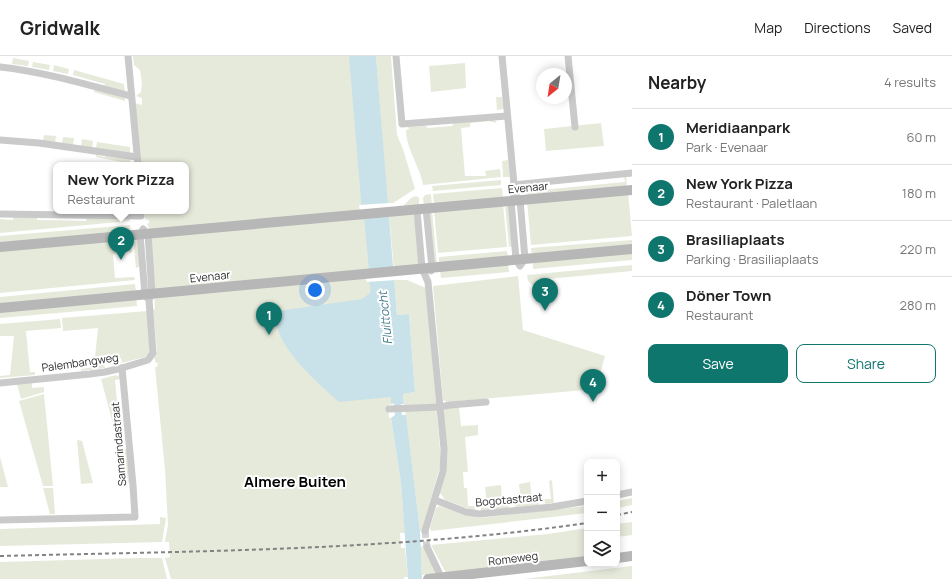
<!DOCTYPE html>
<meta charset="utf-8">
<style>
body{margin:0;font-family:Manrope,sans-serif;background:#f6f6f6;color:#222}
.controls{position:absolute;right:12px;bottom:12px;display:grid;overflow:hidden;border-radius:8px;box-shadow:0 2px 10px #0003}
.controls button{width:36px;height:36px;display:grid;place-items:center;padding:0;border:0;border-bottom:1px solid #e0e0e0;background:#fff;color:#222;font:20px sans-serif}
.compass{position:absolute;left:536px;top:12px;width:36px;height:36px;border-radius:50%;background:#fff;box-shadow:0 2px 10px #0003;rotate:210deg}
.you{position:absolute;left:315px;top:234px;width:14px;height:14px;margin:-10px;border:3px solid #fff;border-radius:50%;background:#1a73e8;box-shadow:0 0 0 6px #1a73e833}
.badge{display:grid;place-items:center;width:26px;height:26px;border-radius:50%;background:#0f766e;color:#fff;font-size:13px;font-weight:700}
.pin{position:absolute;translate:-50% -33px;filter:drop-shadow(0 1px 2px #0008)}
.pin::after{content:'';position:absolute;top:21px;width:14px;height:12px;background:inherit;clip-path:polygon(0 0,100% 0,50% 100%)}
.popup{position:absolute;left:53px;top:106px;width:136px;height:52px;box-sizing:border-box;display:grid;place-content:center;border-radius:8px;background:#fff;filter:drop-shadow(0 1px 3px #0005);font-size:13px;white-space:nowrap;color:#767676}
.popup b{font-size:15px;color:#222}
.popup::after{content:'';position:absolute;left:50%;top:100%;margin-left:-8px;border:8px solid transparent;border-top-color:#fff}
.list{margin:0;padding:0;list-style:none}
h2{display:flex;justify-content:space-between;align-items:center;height:52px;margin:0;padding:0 16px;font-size:17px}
h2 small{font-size:13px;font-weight:400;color:#767676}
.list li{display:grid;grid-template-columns:26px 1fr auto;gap:12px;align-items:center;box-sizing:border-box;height:56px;padding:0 16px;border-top:1px solid #e0e0e0}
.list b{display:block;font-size:15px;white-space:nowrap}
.list p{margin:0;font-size:13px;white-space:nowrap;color:#767676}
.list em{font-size:13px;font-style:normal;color:#767676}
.actions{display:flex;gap:8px;padding:12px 16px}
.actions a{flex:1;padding:9px 0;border:1px solid #0f766e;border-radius:8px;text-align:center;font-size:14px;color:#0f766e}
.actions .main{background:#0f766e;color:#fff}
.icon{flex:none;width:22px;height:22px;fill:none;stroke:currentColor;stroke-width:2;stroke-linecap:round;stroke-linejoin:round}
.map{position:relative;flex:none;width:632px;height:523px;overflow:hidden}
header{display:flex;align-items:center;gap:24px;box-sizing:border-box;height:56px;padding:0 20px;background:#fff;border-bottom:1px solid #e0e0e0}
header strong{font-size:19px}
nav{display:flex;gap:22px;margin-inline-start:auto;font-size:14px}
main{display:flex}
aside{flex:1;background:#fff}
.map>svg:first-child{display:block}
.green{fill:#e6eadb}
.water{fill:#c9e2e9}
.pier{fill:#fff}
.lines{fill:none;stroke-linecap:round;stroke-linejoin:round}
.street-tunnel{stroke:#d5d5d5;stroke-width:7;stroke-dasharray:7 3.5;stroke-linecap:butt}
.street{stroke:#cacaca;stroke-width:7}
.secondary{stroke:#b7b7b7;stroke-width:10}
.rail{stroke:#828282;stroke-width:2;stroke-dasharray:4 3;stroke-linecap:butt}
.labels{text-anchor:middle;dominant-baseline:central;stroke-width:4;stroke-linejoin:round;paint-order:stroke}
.street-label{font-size:11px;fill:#2d2d2d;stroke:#fff}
.water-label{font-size:12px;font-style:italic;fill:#417a8a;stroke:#fff}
.district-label{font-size:15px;font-weight:bold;fill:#000;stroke:#fff}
</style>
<header>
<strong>Gridwalk</strong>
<nav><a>Map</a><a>Directions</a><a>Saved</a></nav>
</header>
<main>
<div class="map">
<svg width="632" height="523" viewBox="0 0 632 523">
<rect width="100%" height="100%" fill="#fff"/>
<g class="green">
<path d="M133,0H354L387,341H391L394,348L388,349L389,362H391L401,427L405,477H400L401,492H405L408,521H404V523H171L165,502L170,501L169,486H165L168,469L165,414L155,311H157L158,307H156L154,302L157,295L153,254L155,253L150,174L147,168L149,167V164L145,163L144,157H149V155H186V109H139L134,47L142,49V42L136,40L141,36L142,27L140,14L134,9Z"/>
<path d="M376,0H391L397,79L403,93L415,133L393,147H387Z"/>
<path d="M13,2L29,5L28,10L12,8Z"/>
<path d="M33,6L50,9L49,14L32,11Z"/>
<path d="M465,7L466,32L431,36L429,10Z"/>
<path d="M54,9L69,13L68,18L53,15Z"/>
<path d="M74,14L124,28L125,35L104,30L105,28L73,19Z"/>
<path d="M95,32L125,41V45L94,36Z"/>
<path d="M496,41H502L504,53L497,54Z"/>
<path d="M495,63L496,67L489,65L470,67V71L461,72L465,120H486L485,115L500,113L501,121L423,129C420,110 406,93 406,74L409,73L408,71L425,70L428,72L452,70L454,67Z"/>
<path d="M601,67L604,90L546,95L544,73Z"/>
<path d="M44,79L56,80L55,87L43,85Z"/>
<path d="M63,81L74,82L73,89L62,87Z"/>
<path d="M82,83L93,85L92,92L81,90Z"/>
<path d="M97,86L130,91V97L96,92Z"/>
<path d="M105,98L130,103L131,108L96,101V99L105,101Z"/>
<path d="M508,104L510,121H503L502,105Z"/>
<path d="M624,120H626L627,132L527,142L526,130L529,129L530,135L625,126Z"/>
<path d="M501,124V129L433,135L432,130Z"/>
<path d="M502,132L503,144L434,150L433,138Z"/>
<path d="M628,136L632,180L531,189L527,145Z"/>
<path d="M431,138L432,150L424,151L423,142L425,139Z"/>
<path d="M416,140L419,142V151H402L411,142Z"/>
<path d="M503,148L507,191L438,197L434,154Z"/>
<path d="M505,148H508L512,190L509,191Z"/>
<path d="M432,154L437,209H435L429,156Z"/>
<path d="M414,156L420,211L394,213L389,159Z"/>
<path d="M13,160L37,161V164L86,165L87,162L129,163L130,165L0,177V163L13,164Z"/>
<path d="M130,169L131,178L0,190V180Z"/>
<path d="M131,182L132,196L129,197V195L122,196L121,197L113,198L115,222L134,221L135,224L0,237V194Z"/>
<path d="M133,182L137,183L140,210L136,212Z"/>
<path d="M632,184V192L532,201L531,192Z"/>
<path d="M507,195L508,203L439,209V201Z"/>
<path d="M632,195V204L533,213V205Z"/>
<path d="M508,206L509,216L441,222L440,214Z"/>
<path d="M632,209V215L537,224V229H532L528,225L527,219Z"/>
<path d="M518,220L523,274L605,300L596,333L447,346L443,344L433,230Z"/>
<path d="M394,224H407L426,232L440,393V410L424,468L423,475H420L403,338L415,336L409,258L397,259Z"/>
<path d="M135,228L136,237L0,249V241Z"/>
<path d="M136,240L137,250L0,262V253Z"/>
<path d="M147,255L150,297L145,301L122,307L121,302L104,307L105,312L81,315V313L94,311L98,272L63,275L62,262Z"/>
<path d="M60,263L61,272L26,275L30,316H35V319L0,322V320L10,319L14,280H0V268Z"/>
<path d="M116,319V320L120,319L121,323L115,324L121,386H118L101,323Z"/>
<path d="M32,327V332L44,331V336L21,343L17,328Z"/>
<path d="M44,338L53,430H43L19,345Z"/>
<path d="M459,351L461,370L478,369V379L465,381L468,416H463L464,432H467L468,450H475V455L445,444L440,437L444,355L446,352Z"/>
<path d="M77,384L82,385L93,427L81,428Z"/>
<path d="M124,386V393H127L130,427L129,428L118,387Z"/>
<path d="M0,401L8,431H0Z"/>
<path d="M552,424L554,447L545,448L544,443H551L549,425Z"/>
<path d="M530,426L532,444H538L539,449L515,451V446H521L519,428Z"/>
<path d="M501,429L502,447H508L509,452L481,455V449H487L485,431Z"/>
<path d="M43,432H53L55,458H50Z"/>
<path d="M632,442V449L617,452V445Z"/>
<path d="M439,450L466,459L478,462L587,450V457L431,475L430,472L436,452Z"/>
<path d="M160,461L166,462L162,486L0,490V473L160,468Z"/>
<path d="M632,466V479L617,481V468Z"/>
<path d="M587,472V503L447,519L431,489L548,478Z"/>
<path d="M424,490L435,515L434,518L422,519L420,491Z"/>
<path d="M139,502H162L167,523H0V506Z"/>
<path d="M632,510V523H524Z"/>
</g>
<path class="water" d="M349,0H376L397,259L409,258L415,336L403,338L404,348H401L402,359H406L420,475L422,523H408L401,427L391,362L395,359L394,347H391V341L339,346C320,329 266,283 278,255L362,243L370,237C371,231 370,227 367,222L369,214L364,161L362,156Z"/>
<g class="pier">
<path d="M389,147V153L360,156L359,149Z"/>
<path d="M395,219L396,224L367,226L365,222Z"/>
</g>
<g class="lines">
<path class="street-tunnel" d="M425,475L427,491"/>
<g class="street">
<path d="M128,0L138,109"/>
<path d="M396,0L402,68L507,60"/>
<path d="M502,0L515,139"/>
<path d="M568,0L575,71"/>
<path d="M0,11C45,16 88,29 131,40"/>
<path d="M0,84L39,87L137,101"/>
<path d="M513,129L632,117"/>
<path d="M515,139L520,144L525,203L520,210L516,203L511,145Z"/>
<path d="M426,153L432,212L431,215"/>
<path d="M417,154L422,212L428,226L444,393L443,415L425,475"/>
<path d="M0,158L141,160"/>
<path d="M0,327L90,318L105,316L122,312L148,304L153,297L149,244L152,237L148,178L143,173L140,179L145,239L149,244"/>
<path d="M389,353L440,351L450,349L486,346"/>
<path d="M617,439L632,436"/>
<path d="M435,444L466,456L479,458L552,451L587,445"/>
<path d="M0,464L135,461L133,429L122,312"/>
<path d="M427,491L442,523"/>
</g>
<g class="secondary">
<path d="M0,191L632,134"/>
<path d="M0,252L632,193"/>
<path d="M617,502L632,500"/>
<path d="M428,523L587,505"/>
</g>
<g class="rail">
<path d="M617,459L632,456"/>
<path d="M0,500C196,495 393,495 587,467"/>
</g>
</g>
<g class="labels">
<g class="street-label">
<text transform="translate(528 131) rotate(-5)">Evenaar</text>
<text transform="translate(210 220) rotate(-6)">Evenaar</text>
<text transform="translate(80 306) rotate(-8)">Palembangweg</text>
<text transform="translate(118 388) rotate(-95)">Samarindastraat</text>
<text transform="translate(509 443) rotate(-5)">Bogotastraat</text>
<text transform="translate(513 502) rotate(-7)">Romeweg</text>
</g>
<g class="water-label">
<text transform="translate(385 262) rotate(-96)">Fluittocht</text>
</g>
<g class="district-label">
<text x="295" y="425">Almere Buiten</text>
</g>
</g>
</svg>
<div class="controls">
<button>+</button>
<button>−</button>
<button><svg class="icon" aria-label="layers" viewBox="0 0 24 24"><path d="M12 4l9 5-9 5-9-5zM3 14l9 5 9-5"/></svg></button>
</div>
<svg class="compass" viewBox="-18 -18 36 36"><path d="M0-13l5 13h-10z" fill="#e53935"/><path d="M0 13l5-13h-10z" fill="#767676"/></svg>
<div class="you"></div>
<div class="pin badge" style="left:269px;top:279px">1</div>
<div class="pin badge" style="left:121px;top:204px">2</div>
<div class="popup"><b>New York Pizza</b>Restaurant</div>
<div class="pin badge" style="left:545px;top:255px">3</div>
<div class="pin badge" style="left:593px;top:346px">4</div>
</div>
<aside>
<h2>Nearby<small>4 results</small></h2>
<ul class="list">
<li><span class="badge">1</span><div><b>Meridiaanpark</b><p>Park · Evenaar</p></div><em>60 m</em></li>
<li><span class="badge">2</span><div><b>New York Pizza</b><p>Restaurant · Paletlaan</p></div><em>180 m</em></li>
<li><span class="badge">3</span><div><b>Brasiliaplaats</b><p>Parking · Brasiliaplaats</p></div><em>220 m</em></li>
<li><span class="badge">4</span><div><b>Döner Town</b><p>Restaurant</p></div><em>280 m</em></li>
</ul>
<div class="actions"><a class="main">Save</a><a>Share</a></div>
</aside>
</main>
